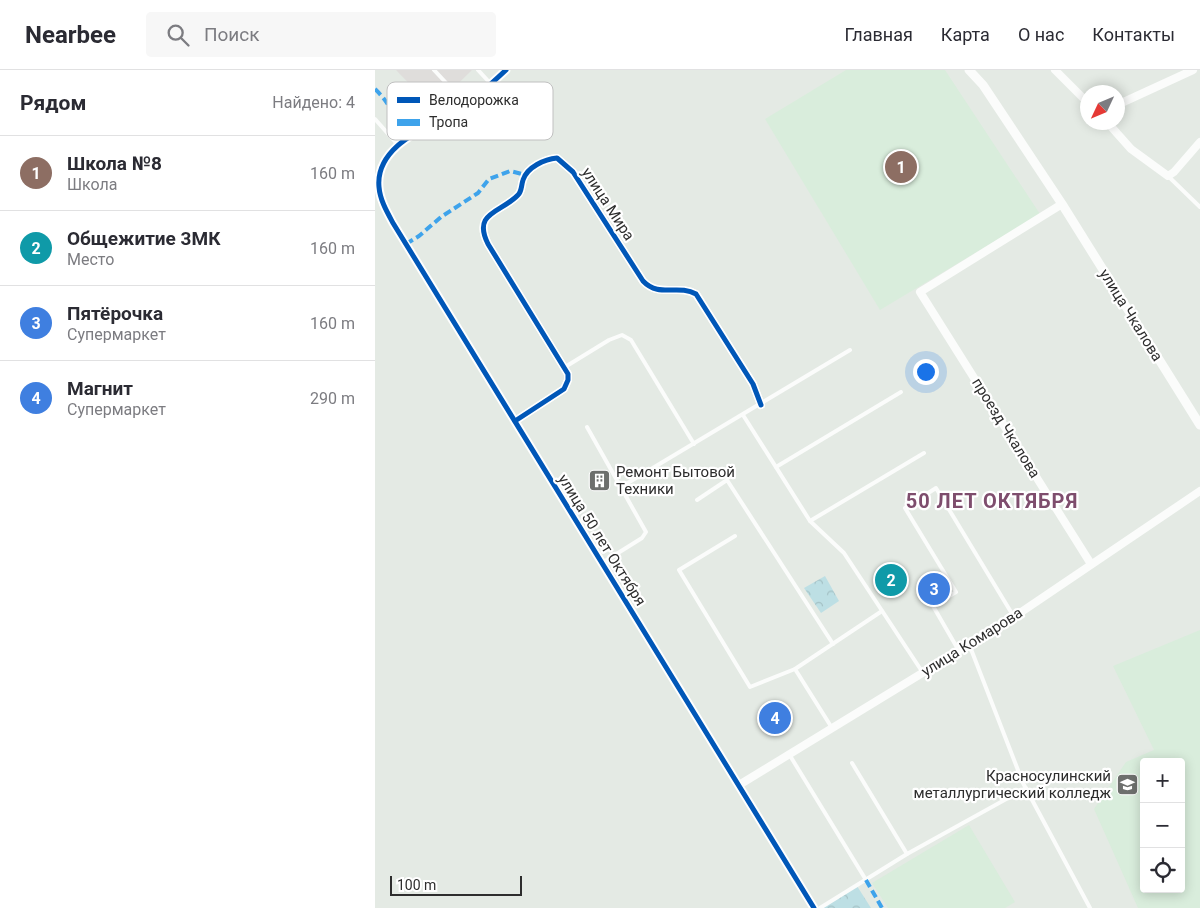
<!DOCTYPE html>
<html lang="ru">
<meta charset="utf-8">
<style>
body{margin:0;font-family:Roboto,sans-serif;background:#f7f7f7;color:#2b2b33}
.controls{position:absolute;right:15px;bottom:15px;display:grid;overflow:hidden;border-radius:5px;box-shadow:0 2px 12px #0003}
.controls button{width:45px;height:45px;display:grid;place-items:center;padding:0;border:0;border-bottom:1px solid #e1e1e2;background:#fff;color:#2b2b33;font:25px sans-serif}
.compass{position:absolute;left:705px;top:15px;width:45px;height:45px;border-radius:50%;background:#fff;box-shadow:0 2px 12px #0003;rotate:226deg}
.scale{position:absolute;left:15px;bottom:12px;width:132px;box-sizing:border-box;padding-left:5px;border:2px solid #2d2d2d;border-top:0;font-size:14px;line-height:18px;white-space:nowrap;color:#2d2d2d;-webkit-text-stroke:4px #fff;paint-order:stroke}
.you{position:absolute;left:550px;top:301px;width:18px;height:18px;margin:-12px;border:4px solid #fff;border-radius:50%;background:#1a73e8;box-shadow:0 0 0 8px #1a73e833}
.badge{display:grid;place-items:center;width:32px;height:32px;border-radius:50%;background:#6d6f6d;color:#fff;font-size:16px;font-weight:700}
.pin{position:absolute;translate:-50% -50%;border:2px solid #fff;box-shadow:0 1px 5px #0006}
.list{margin:0;padding:0;list-style:none}
h2{display:flex;justify-content:space-between;align-items:center;height:65px;margin:0;padding:0 20px;font-size:21px}
h2 small{font-size:16px;font-weight:400;color:#7c7c81}
.list li{display:grid;grid-template-columns:32px 1fr auto;gap:15px;align-items:center;box-sizing:border-box;height:75px;padding:0 20px;border-top:1px solid #e1e1e2}
.list b{display:block;font-size:19px;white-space:nowrap}
.list p{margin:0;font-size:16px;white-space:nowrap;color:#7c7c81}
.list em{font-size:16px;font-style:normal;color:#7c7c81}
.icon{flex:none;width:28px;height:28px;fill:none;stroke:currentColor;stroke-width:2;stroke-linecap:round;stroke-linejoin:round}
.map{position:relative;flex:none;width:825px;height:838px;overflow:hidden}
header{display:flex;align-items:center;gap:30px;box-sizing:border-box;height:70px;padding:0 25px;background:#fff;border-bottom:1px solid #e1e1e2}
header strong{font-size:24px}
nav{display:flex;gap:28px;margin-inline-start:auto;font-size:18px}
.search{width:350px;height:45px;background:#f7f7f7;display:flex;align-items:center;gap:12px;box-sizing:border-box;padding:0 18px;border-radius:5px;color:#7c7c81;font-size:19px}
main{display:flex}
aside{flex:1;background:#fff}
.map>svg:first-child{display:block}
.industrial{fill:#dfdddb}
.education{fill:#d9eddc;fill-rule:evenodd}
.park{fill:url(#park-crowns)}
.lines{fill:none;stroke-linecap:round;stroke-linejoin:round}
.service{stroke:#fbfcfb;stroke-width:4}
.minor{stroke:#fbfcfb;stroke-width:8}
.tertiary{stroke:#fbfcfb;stroke-width:9}
.quiet{stroke:#3ea3eb;stroke-width:4;stroke-dasharray:8 4;stroke-linecap:butt}
.cycleway-casing{stroke:#fff;stroke-width:8}
.cycleway{stroke:#0057b8;stroke-width:5}
.labels{text-anchor:middle;dominant-baseline:central;stroke-width:4.5;stroke-linejoin:round;paint-order:stroke}
.street-label{font-size:15px;fill:#2d2d2d;stroke:#fff}
.poi-label{font-size:15px;fill:#2d2d2d;stroke:#fff;text-anchor:start}
.district-label{font-size:20px;font-weight:bold;letter-spacing:1px;fill:#7e4d6d;stroke:#fff}
.key{fill:#fff;stroke:#c0c0c0;stroke-width:1}
.key-label{font-size:14px;fill:#2d2d2d}
</style>
<header>
<strong>Nearbee</strong>
<div class="search"><svg class="icon" aria-label="search" viewBox="0 0 24 24"><circle cx="10" cy="10" r="6"/><path d="M15 15l6 6"/></svg>Поиск</div>
<nav><a>Главная</a><a>Карта</a><a>О нас</a><a>Контакты</a></nav>
</header>
<main>
<aside>
<h2>Рядом<small>Найдено: 4</small></h2>
<ul class="list">
<li><span class="badge" style="background:#8d6e63">1</span><div><b>Школа №8</b><p>Школа</p></div><em>160 m</em></li>
<li><span class="badge" style="background:#0f9aa8">2</span><div><b>Общежитие 3МК</b><p>Место</p></div><em>160 m</em></li>
<li><span class="badge" style="background:#3f7fe0">3</span><div><b>Пятёрочка</b><p>Супермаркет</p></div><em>160 m</em></li>
<li><span class="badge" style="background:#3f7fe0">4</span><div><b>Магнит</b><p>Супермаркет</p></div><em>290 m</em></li>
</ul>
</aside>
<div class="map">
<svg width="825" height="838" viewBox="0 0 825 838">
<defs>
<pattern id="park-crowns" width="20" height="18" patternUnits="userSpaceOnUse" patternTransform="scale(1.25)"><rect width="20" height="18" fill="#bddfe4"/><path d="M2 6a3 3 0 1 1 6 0M12 15a3 3 0 1 1 6 0" fill="none" stroke="#a3c0c4"/></pattern>
</defs>
<rect width="100%" height="100%" fill="#e4eae4"/>
<path class="industrial" d="M21,0H97L58,38Z"/>
<g class="education">
<path d="M471,0H570L665,144L505,240L390,49Z"/>
<path d="M825,560V838H763L719,739L751,692L779,680L738,596ZM769,692H806V819H769Z"/>
<path d="M594,755L640,832L630,838H513L497,813Z"/>
</g>
<g class="park">
<path d="M450,506L464,531L446,543L429,518Z"/>
<path d="M482,816L496,838H447Z"/>
</g>
<g class="lines">
<g class="service">
<path d="M59,0L74,16L88,36"/>
<path d="M103,0L115,13"/>
<path d="M0,49L23,75"/>
<path d="M793,106L825,137"/>
<path d="M190,297L234,270L247,265L256,270L319,374"/>
<path d="M368,345L435,451L469,483L548,603"/>
<path d="M212,357L271,462L267,468L227,493"/>
<path d="M401,397L526,322"/>
<path d="M246,417L475,280"/>
<path d="M322,430L352,410L458,574"/>
<path d="M435,451L549,383"/>
<path d="M360,466L304,500L375,617L420,599L457,658"/>
<path d="M594,574L648,713L715,838"/>
<path d="M584,581L558,536L581,522L530,438L561,418L639,547"/>
<path d="M420,599L507,541"/>
<path d="M414,684L491,810"/>
<path d="M477,693L532,784"/>
<path d="M445,838L532,784L651,718"/>
</g>
<g class="minor">
<path d="M680,0L712,32"/>
<path d="M742,35L818,0"/>
<path d="M732,52L756,79L793,106L799,102L825,72"/>
<path d="M687,134L545,222L716,494"/>
<path d="M140,351L189,319L193,310V304L113,174C97,142 126,143 143,125C147,121 146,116 148,110C152,97 170,89 182,88L198,102L268,211C284,228 303,214 321,224L378,314L386,335"/>
<path d="M364,715L639,547L825,421"/>
</g>
<g class="tertiary">
<path d="M131,0C116,14 101,28 83,39C55,56 0,75 4,117C5,130 12,142 18,153L439,838"/>
<path d="M594,0L608,15L687,134L825,355"/>
</g>
<g class="quiet">
<path d="M0,19C18,37 17,41 16,66"/>
<path d="M31,174L44,166L66,147L103,123L114,109L135,101L151,105"/>
<path d="M491,810L507,838"/>
</g>
<defs>
<g id="cycleway">
<path d="M131,0C116,14 101,28 83,39C55,56 0,75 4,117C5,130 12,142 18,153L439,838"/>
<path d="M140,351L189,319L193,310V304L113,174C97,142 126,143 143,125C147,121 146,116 148,110C152,97 170,89 182,88L198,102L268,211C284,228 303,214 321,224L378,314L386,335"/>
</g>
</defs>
<use href="#cycleway" class="cycleway-casing"/>
<use href="#cycleway" class="cycleway"/>
</g>
<defs>
<symbol id="building-square" viewBox="-11 -11 22 22"><rect x="-9" y="-9" width="18" height="18" rx="4" fill="#6d6f6d" stroke="#fff"/><path d="M-4-6H4V6H1V3H-1V6H-4ZM-2.5-4.3h1.7v1.8h-1.7ZM.8-4.3h1.7v1.8H.8ZM-2.5-1h1.7V.8h-1.7ZM.8-1h1.7V.8H.8Z" fill="#fff"/></symbol>
<symbol id="university-square" viewBox="-11 -11 22 22"><rect x="-9" y="-9" width="18" height="18" rx="4" fill="#6d6f6d" stroke="#fff"/><path d="M0-5L7-2L0 1L-7-2ZM-4 1L0 2.5L4 1V4Q0 6-4 4Z" fill="#fff"/></symbol>
</defs>
<g fill-rule="evenodd">
<use href="#building-square" x="212" y="398" width="25" height="25"/>
<use href="#university-square" x="740" y="702" width="25" height="25"/>
</g>
<g class="labels">
<g class="street-label">
<text transform="translate(233 134) rotate(57)">улица Мира</text>
<text transform="translate(756 245) rotate(58)">улица Чкалова</text>
<text transform="translate(631 358) rotate(58)">проезд Чкалова</text>
<text transform="translate(227 470) rotate(58)">улица 50 лет Октября</text>
<text transform="translate(597 572) rotate(-32)">улица Комарова</text>
</g>
<g class="poi-label">
<text x="241" y="402">Ремонт Бытовой<tspan x="241" dy="17">Техники</tspan></text>
<text x="736" y="706" text-anchor="end">Красносулинский<tspan x="736" dy="17">металлургический колледж</tspan></text>
</g>
<g class="district-label">
<text x="617" y="431">50 ЛЕТ ОКТЯБРЯ</text>
</g>
</g>
<rect x="12" y="12" width="166" height="58" rx="8" class="key"/>
<rect x="22" y="27" width="23" height="6" fill="#0057b8"/>
<rect x="22" y="49" width="23" height="7" fill="#3ea3eb"/>
<g class="key-label">
<text x="54" y="35">Велодорожка</text>
<text x="54" y="57">Тропа</text>
</g>
</svg>
<div class="controls">
<button>+</button>
<button>−</button>
<button><svg class="icon" aria-label="locate" viewBox="0 0 24 24"><circle cx="12" cy="12" r="6"/><path d="M12 2v4M12 18v4M2 12h4M18 12h4"/></svg></button>
</div>
<svg class="compass" viewBox="-18 -18 36 36"><path d="M0-13l5 13h-10z" fill="#e53935"/><path d="M0 13l5-13h-10z" fill="#7c7c81"/></svg>
<div class="scale">100 m</div>
<div class="you"></div>
<div class="pin badge" style="left:526px;top:97px;background:#8d6e63">1</div>
<div class="pin badge" style="left:516px;top:510px;background:#0f9aa8">2</div>
<div class="pin badge" style="left:559px;top:519px;background:#3f7fe0">3</div>
<div class="pin badge" style="left:400px;top:648px;background:#3f7fe0">4</div>
</div>
</main>
